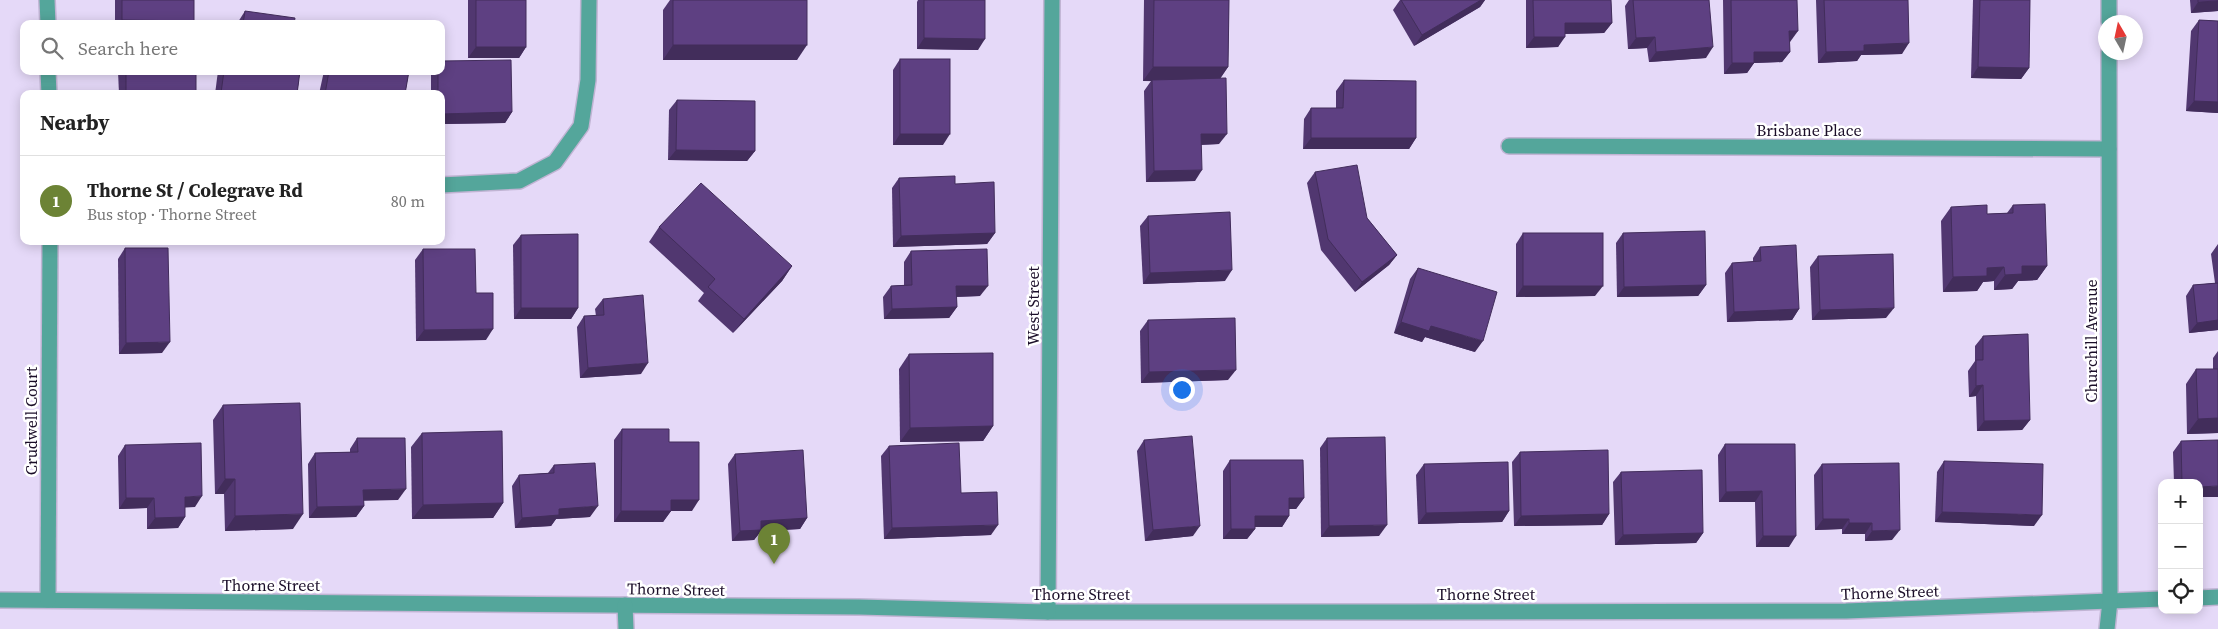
<!DOCTYPE html>
<meta charset="utf-8">
<style>
body{margin:0;font-family:"Source Serif 4",serif;background:#f2f2f2;color:#222}
.controls{position:absolute;right:15px;bottom:15px;display:grid;overflow:hidden;border-radius:10px;box-shadow:0 2px 12px #0003}
.controls button{width:45px;height:45px;display:grid;place-items:center;padding:0;border:0;border-bottom:1px solid #e0e0e0;background:#fff;color:#222;font:25px sans-serif}
.compass{position:absolute;left:2098px;top:15px;width:45px;height:45px;border-radius:50%;background:#fff;box-shadow:0 2px 12px #0003;rotate:351deg}
.you{position:absolute;left:1181px;top:389px;width:18px;height:18px;margin:-12px;border:4px solid #fff;border-radius:50%;background:#1a73e8;box-shadow:0 0 0 8px #1a73e833}
.badge{display:grid;place-items:center;width:32px;height:32px;border-radius:50%;background:#6c8335;color:#fff;font-size:16px;font-weight:700}
.pin{position:absolute;translate:-50% -41px;filter:drop-shadow(0 1px 2px #0008)}
.pin::after{content:'';position:absolute;top:26px;width:18px;height:15px;background:inherit;clip-path:polygon(0 0,100% 0,50% 100%)}
.list{margin:0;padding:0;list-style:none}
h2{display:flex;justify-content:space-between;align-items:center;height:65px;margin:0;padding:0 20px;font-size:21px}
h2 small{font-size:16px;font-weight:400;color:#767676}
.list li{display:grid;grid-template-columns:32px 1fr auto;gap:15px;align-items:center;box-sizing:border-box;height:90px;padding:0 20px;border-top:1px solid #e0e0e0}
.list b{display:block;font-size:19px;white-space:nowrap}
.list p{margin:0;font-size:16px;white-space:nowrap;color:#767676}
.list em{font-size:16px;font-style:normal;color:#767676}
.icon{flex:none;width:28px;height:28px;fill:none;stroke:currentColor;stroke-width:2;stroke-linecap:round;stroke-linejoin:round}
.map{position:relative;flex:none;width:2218px;height:629px;overflow:hidden}
.search{position:absolute;background:#fff;box-shadow:0 2px 12px #0003;left:20px;top:20px;width:425px;height:55px;display:flex;align-items:center;gap:12px;box-sizing:border-box;padding:0 18px;border-radius:10px;color:#767676;font-size:19px}
.panel{position:absolute;background:#fff;box-shadow:0 2px 12px #0003;left:20px;top:90px;width:425px;height:155px;border-radius:10px}
.map>svg:first-child{display:block}
.lines{fill:none;stroke-linecap:round;stroke-linejoin:round}
.minor-casing{stroke:#c0b4d3;stroke-width:18}
.minor{stroke:#54a69b;stroke-width:15}
.wall{fill:#513770}
.shaded-wall{fill:#422d5b}
.building{fill:#5e4082;stroke:#422d5b}
.labels{text-anchor:middle;dominant-baseline:central;stroke-width:5;stroke-linejoin:round;paint-order:stroke}
.street-label{font-size:16px;fill:#1a0d28;stroke:#fff}
</style>
<div class="map">
<svg width="2218" height="629" viewBox="0 0 2218 629">
<rect width="100%" height="100%" fill="#e5d9f8"/>
<g class="lines">
<defs>
<g id="minor">
<path d="M47,0L48,24"/>
<path d="M2109,22V0"/>
<path d="M48,71L49,94"/>
<path d="M1509,146L2109,149"/>
<path d="M441,185L519,181L555,162L581,126L588,80L589,0"/>
<path d="M2199,598L2218,597"/>
<path d="M0,600L859,607L1048,612H1415L1846,611L2162,599"/>
<path d="M48,600L50,241"/>
<path d="M625,605L626,629"/>
<path d="M1048,612L1052,0"/>
<path d="M2107,629L2110,601L2109,52"/>
</g>
</defs>
<use href="#minor" class="minor-casing"/>
<use href="#minor" class="minor"/>
</g>
<g class="wall">
<path d="M115,0H194L192,24H115Z"/>
<path d="M468,0H526V47L519,58H468Z"/>
<path d="M670,0H807L797,60H663V10Z"/>
<path d="M918,0H985L978,50L917,49V2Z"/>
<path d="M1144,0H1229L1228,67L1220,78L1219,144L1201,145L1195,181L1146,182L1144,91L1151,81H1143Z"/>
<path d="M1400,0H1485L1480,7L1414,46L1393,10Z"/>
<path d="M1526,0H1611L1612,23L1604,33L1565,34L1558,47L1526,48Z"/>
<path d="M1629,0H1709L1706,58L1649,62L1647,48L1628,49L1625,6Z"/>
<path d="M1723,0H1797L1790,42H1789L1790,52L1782,62L1754,63L1747,73L1724,74Z"/>
<path d="M1816,0H1908L1902,54L1861,55L1857,61L1818,63Z"/>
<path d="M1973,0H2030L2029,68L2021,79L1971,78Z"/>
<path d="M2190,0H2218V11L2191,13Z"/>
<path d="M245,11L294,24H237L238,22Z"/>
<path d="M2199,20L2218,21V113L2186,111L2191,31Z"/>
<path d="M900,59L943,145H893V70Z"/>
<path d="M118,71H196V94H119Z"/>
<path d="M218,71H300L297,94H215Z"/>
<path d="M324,71H409L405,94H319Z"/>
<path d="M431,71H441L512,112L505,123L441,124V94H431Z"/>
<path d="M1344,80L1416,138L1409,149H1303L1304,119L1311,108H1336V91Z"/>
<path d="M677,100L755,151L747,161L668,160L669,110Z"/>
<path d="M1315,172L1367,218L1397,255L1389,265L1355,292L1321,250L1307,183Z"/>
<path d="M899,178L955,184L995,233L987,244L893,247L892,188Z"/>
<path d="M2013,205L2047,266L2037,280L2018,281L2012,289L1994,290V281L1983,282L1977,291L1943,292L1941,221L1951,207L1987,214L2007,213Z"/>
<path d="M1148,216L1225,281L1143,284L1140,226Z"/>
<path d="M659,227L792,266L782,281L733,333L698,301L704,293L649,242Z"/>
<path d="M1523,233L1595,296L1516,297V244Z"/>
<path d="M1623,233L1706,285L1698,296L1617,297L1616,243Z"/>
<path d="M521,235L578,308L571,319H514L513,245Z"/>
<path d="M2218,244V330L2189,333L2186,296L2193,285L2215,283L2211,254Z"/>
<path d="M1760,247L1799,309L1792,320L1727,322L1725,273L1732,263L1753,262V258Z"/>
<path d="M125,248L162,353L119,354L118,259Z"/>
<path d="M423,249L476,293L486,340L416,341L415,260Z"/>
<path d="M911,251L980,296L956,297L957,307L949,318L884,319L883,297L891,286L904,285V262Z"/>
<path d="M1818,256L1886,318L1812,320L1810,267Z"/>
<path d="M1418,268L1475,352L1425,337L1422,342L1394,333L1410,279Z"/>
<path d="M603,299L641,374L580,378L577,327L584,316H596L595,309Z"/>
<path d="M1148,320L1228,380L1141,383L1140,331Z"/>
<path d="M1983,336L2030,420L2022,430L1977,431L1976,396L1969,397L1968,371L1975,361V346Z"/>
<path d="M2218,351V433L2187,434L2186,384L2196,369H2213V358Z"/>
<path d="M909,354L993,426L983,441L900,442L899,369Z"/>
<path d="M223,405L293,529L225,531L224,494H215L213,420Z"/>
<path d="M622,429L669,442L692,511H671L663,522H614V440Z"/>
<path d="M422,433L503,503L493,518L412,519L411,447Z"/>
<path d="M357,438L398,500H363L364,506L356,517L309,518L308,464L315,453L350,452V449Z"/>
<path d="M1327,438L1379,536L1321,537L1320,448Z"/>
<path d="M1144,440L1193,536L1145,541L1137,451Z"/>
<path d="M2181,441L2218,497H2199V483H2174L2173,452Z"/>
<path d="M1725,444H1795L1789,547H1756L1755,502H1719L1718,455Z"/>
<path d="M125,445L195,507H185V517L178,528L147,529V508L119,509L118,456Z"/>
<path d="M889,446L961,493L991,535L884,539L881,456Z"/>
<path d="M1520,452L1609,514L1602,525L1514,526L1512,462Z"/>
<path d="M735,454L807,518L800,529L761,531L754,540L732,541L728,464Z"/>
<path d="M1230,460L1304,498L1296,509H1289V516L1282,527H1255V529L1247,539H1223V471Z"/>
<path d="M1944,461L2034,526L1935,522L1937,472Z"/>
<path d="M1424,464L1509,511L1502,522L1418,524L1416,475Z"/>
<path d="M1822,464L1892,540L1865,541V534H1842V529L1815,530L1814,475Z"/>
<path d="M554,465L590,517L556,519L551,526L515,528L512,486L519,475L548,473Z"/>
<path d="M1621,472L1703,533L1696,543L1615,545L1613,482Z"/>
</g>
<g class="shaded-wall">
<path d="M1481,0H1485L1480,7L1414,46L1422,35Z"/>
<path d="M2218,1V11L2191,13L2198,2Z"/>
<path d="M122,20L194,21L192,24H120Z"/>
<path d="M1565,23H1612L1604,33L1557,34Z"/>
<path d="M1789,31H1798L1790,42H1782Z"/>
<path d="M1534,37H1565L1558,47L1526,48Z"/>
<path d="M1655,37L1647,48L1628,49L1636,38Z"/>
<path d="M924,38L985,39L978,50L917,49Z"/>
<path d="M1909,43L1902,54L1861,55L1857,61L1818,63L1826,52L1864,45Z"/>
<path d="M673,45H807L797,60H663Z"/>
<path d="M476,47H526L519,58H468Z"/>
<path d="M1713,47L1706,58L1649,62L1656,52Z"/>
<path d="M1754,52H1790L1782,62L1754,63L1747,73L1724,74L1732,63Z"/>
<path d="M1153,67H1228L1218,82L1143,81Z"/>
<path d="M1978,67L2029,68L2021,79L1971,78Z"/>
<path d="M2194,101L2218,102V113L2186,111Z"/>
<path d="M512,112L505,123L441,124V114Z"/>
<path d="M900,134H950L943,145H893Z"/>
<path d="M1201,134H1227L1219,144L1193,145Z"/>
<path d="M1311,138H1416L1409,149H1303Z"/>
<path d="M676,150L755,151L747,161L668,160Z"/>
<path d="M1202,170L1195,181L1146,182L1154,171Z"/>
<path d="M995,233L987,244L893,247L901,236Z"/>
<path d="M1397,255L1389,265L1355,292L1362,282Z"/>
<path d="M792,266L782,281L733,333L744,319Z"/>
<path d="M2022,266H2047L2037,280L2018,281L2012,289L1994,290L2005,275Z"/>
<path d="M2004,267L1994,281L1983,282L1977,291L1943,292L1953,277L1987,268Z"/>
<path d="M1232,270L1225,281L1143,284L1150,273Z"/>
<path d="M1706,285L1698,296L1617,297L1624,287Z"/>
<path d="M956,286H988L980,296L949,297Z"/>
<path d="M1523,286H1603L1595,296L1516,297Z"/>
<path d="M957,307L949,318L884,319L892,309Z"/>
<path d="M521,308H578L571,319H514Z"/>
<path d="M1894,308L1886,318L1812,320L1820,310Z"/>
<path d="M1799,309L1792,320L1727,322L1734,312Z"/>
<path d="M2218,320V330L2189,333L2197,323Z"/>
<path d="M1401,322L1431,326L1483,341L1475,352L1425,337L1422,342L1394,333Z"/>
<path d="M493,329L486,340L416,341L424,330Z"/>
<path d="M170,342L162,353L119,354L126,343Z"/>
<path d="M648,363L641,374L580,378L588,368Z"/>
<path d="M1236,370L1228,380L1141,383L1149,372Z"/>
<path d="M1983,385L1976,396L1969,397L1976,386Z"/>
<path d="M2218,418V433L2187,434L2198,419Z"/>
<path d="M2030,420L2022,430L1977,431L1984,421Z"/>
<path d="M993,426L983,441L900,442L910,428Z"/>
<path d="M225,479H235L224,494H215Z"/>
<path d="M2218,486V497H2199V487Z"/>
<path d="M406,489L398,500L356,501L363,490Z"/>
<path d="M1762,491L1755,502H1719L1726,492Z"/>
<path d="M202,496L195,507L177,508L185,497Z"/>
<path d="M126,498H154L147,508L119,509Z"/>
<path d="M1289,498H1304L1296,509H1281Z"/>
<path d="M671,500H699L692,511H663Z"/>
<path d="M503,503L493,518L412,519L423,505Z"/>
<path d="M364,506L356,517L309,518L317,507Z"/>
<path d="M598,506L590,517L556,519L551,526L515,528L522,518L559,509Z"/>
<path d="M621,511H671L663,522H614Z"/>
<path d="M1509,511L1502,522L1418,524L1426,513Z"/>
<path d="M1942,512L2042,515L2034,526L1935,522Z"/>
<path d="M303,514L293,529L225,531L235,516Z"/>
<path d="M1609,514L1602,525L1514,526L1521,516Z"/>
<path d="M1255,516H1289L1282,527H1247Z"/>
<path d="M185,517L178,528L147,529L155,518Z"/>
<path d="M807,518L800,529L761,531L754,540L732,541L740,531L761,521Z"/>
<path d="M1823,519H1849L1842,529L1815,530Z"/>
<path d="M1849,523H1872L1865,534H1842Z"/>
<path d="M998,525L991,535L884,539L892,528Z"/>
<path d="M1387,525L1379,536L1321,537L1329,526Z"/>
<path d="M1200,526L1193,536L1145,541L1153,530Z"/>
<path d="M1231,529H1255L1247,539H1223Z"/>
<path d="M1900,530L1892,540L1865,541L1872,531Z"/>
<path d="M1703,533L1696,543L1615,545L1623,535Z"/>
<path d="M1763,536H1796L1789,547H1756Z"/>
</g>
<g class="building">
<path d="M122,0H194V21L122,20Z"/>
<rect x="476" y="0" width="50" height="47"/>
<rect x="673" y="0" width="134" height="45"/>
<path d="M924,0H985V39L924,38Z"/>
<path d="M1154,0H1229L1228,67H1153Z"/>
<path d="M1401,0H1481L1422,35Z"/>
<path d="M1533,0H1611L1612,23H1565V37H1534Z"/>
<path d="M1633,0H1709L1713,47L1656,52L1655,37L1636,38Z"/>
<path d="M1731,0H1797L1798,31H1789L1790,52H1754V63H1732Z"/>
<path d="M1824,0H1908L1909,43L1864,45V51L1826,52Z"/>
<path d="M1980,0H2030L2029,68L1978,67Z"/>
<path d="M2198,0H2218V1L2198,2Z"/>
<path d="M245,11L295,18L294,24H243Z"/>
<path d="M2199,20L2218,21V102L2194,101Z"/>
<rect x="900" y="59" width="50" height="75"/>
<path d="M511,60L512,112L441,114V94H438V71H441V61Z"/>
<rect x="126" y="71" width="70" height="23"/>
<path d="M224,71H300L297,94H227L221,93Z"/>
<path d="M329,71H409L405,94H325Z"/>
<path d="M1226,78L1227,134H1201L1202,170L1154,171L1152,80Z"/>
<path d="M1344,80L1416,81V138H1311V108H1343Z"/>
<path d="M677,100L755,101V151L676,150Z"/>
<path d="M1357,165L1367,218L1397,255L1362,282L1328,239L1315,172Z"/>
<path d="M955,176V184L994,182L995,233L901,236L899,178Z"/>
<path d="M701,183L792,266L744,319L708,287L715,279L659,227Z"/>
<path d="M2045,204L2047,266H2022V274L2005,275L2004,267L1987,268V276L1953,277L1951,207L1987,205V214L2013,213V205Z"/>
<path d="M1230,212L1232,270L1150,273L1148,216Z"/>
<path d="M1705,231L1706,285L1624,287L1623,233Z"/>
<rect x="1523" y="233" width="80" height="53"/>
<path d="M578,234V308H521V235Z"/>
<path d="M1796,245L1799,309L1734,312L1732,263L1761,261L1760,247Z"/>
<path d="M125,248H168L170,342L126,343Z"/>
<path d="M423,249H475L476,293H493V329L424,330Z"/>
<path d="M987,249L988,286H956L957,307L892,309L891,286L912,285L911,251Z"/>
<path d="M1893,254L1894,308L1820,310L1818,256Z"/>
<path d="M1418,268L1497,292L1483,341L1431,326L1429,331L1401,322Z"/>
<path d="M2218,283V320L2197,323L2193,285Z"/>
<path d="M643,295L648,363L588,368L584,316L604,315L603,299Z"/>
<path d="M1235,318L1236,370L1149,372L1148,320Z"/>
<path d="M2028,334L2030,420L1984,421L1983,385L1976,386V360H1983V336Z"/>
<path d="M993,353V426L910,428L909,354Z"/>
<path d="M2196,369H2218V418L2198,419Z"/>
<path d="M300,403L303,514L235,516V479H225L223,405Z"/>
<path d="M622,429H669V442H699V500H671V511H621Z"/>
<path d="M502,431L503,503L423,505L422,433Z"/>
<path d="M1192,436L1200,526L1153,530L1144,440Z"/>
<path d="M1385,437L1387,525L1329,526L1327,438Z"/>
<path d="M357,438H405L406,489L363,490L364,506L317,507L315,453L358,452Z"/>
<path d="M2218,440V486L2199,487V483H2182L2181,441Z"/>
<path d="M201,443L202,496L185,497V517L155,518L154,498H126L125,445Z"/>
<path d="M959,443L961,493L997,492L998,525L892,528L889,446Z"/>
<path d="M1725,444H1795L1796,536H1763L1762,491L1726,492Z"/>
<path d="M803,450L807,518L761,521V530L740,531L735,454Z"/>
<path d="M1608,450L1609,514L1521,516L1520,452Z"/>
<path d="M1230,460H1303L1304,498H1289V516H1255V529H1231Z"/>
<path d="M1944,461L2043,464L2042,515L1942,512Z"/>
<path d="M1508,462L1509,511L1426,513L1424,464Z"/>
<path d="M595,463L598,506L559,509V515L522,518L519,475L554,473V465Z"/>
<path d="M1899,463L1900,530L1872,531V523H1849V519H1823L1822,464Z"/>
<path d="M1702,470L1703,533L1623,535L1621,472Z"/>
</g>
<g class="labels">
<g class="street-label">
<text x="1809" y="130">Brisbane Place</text>
<text transform="translate(1033 306) rotate(-90)">West Street</text>
<text transform="translate(2091 341) rotate(-90)">Churchill Avenue</text>
<text transform="translate(31 421) rotate(-90)">Crudwell Court</text>
<text x="271" y="585">Thorne Street</text>
<text transform="translate(676 589) rotate(1)">Thorne Street</text>
<text transform="translate(1890 592) rotate(-2)">Thorne Street</text>
<text x="1081" y="594">Thorne Street</text>
<text x="1486" y="594">Thorne Street</text>
</g>
</g>
</svg>
<div class="controls">
<button>+</button>
<button>−</button>
<button><svg class="icon" aria-label="locate" viewBox="0 0 24 24"><circle cx="12" cy="12" r="6"/><path d="M12 2v4M12 18v4M2 12h4M18 12h4"/></svg></button>
</div>
<svg class="compass" viewBox="-18 -18 36 36"><path d="M0-13l5 13h-10z" fill="#e53935"/><path d="M0 13l5-13h-10z" fill="#767676"/></svg>
<div class="you"></div>
<div class="pin badge" style="left:774px;top:564px">1</div>
<div class="search"><svg class="icon" aria-label="search" viewBox="0 0 24 24"><circle cx="10" cy="10" r="6"/><path d="M15 15l6 6"/></svg>Search here</div>
<section class="panel">
<h2>Nearby<small></small></h2>
<ul class="list">
<li><span class="badge">1</span><div><b>Thorne St / Colegrave Rd</b><p>Bus stop · Thorne Street</p></div><em>80 m</em></li>
</ul>
</section>
</div>
